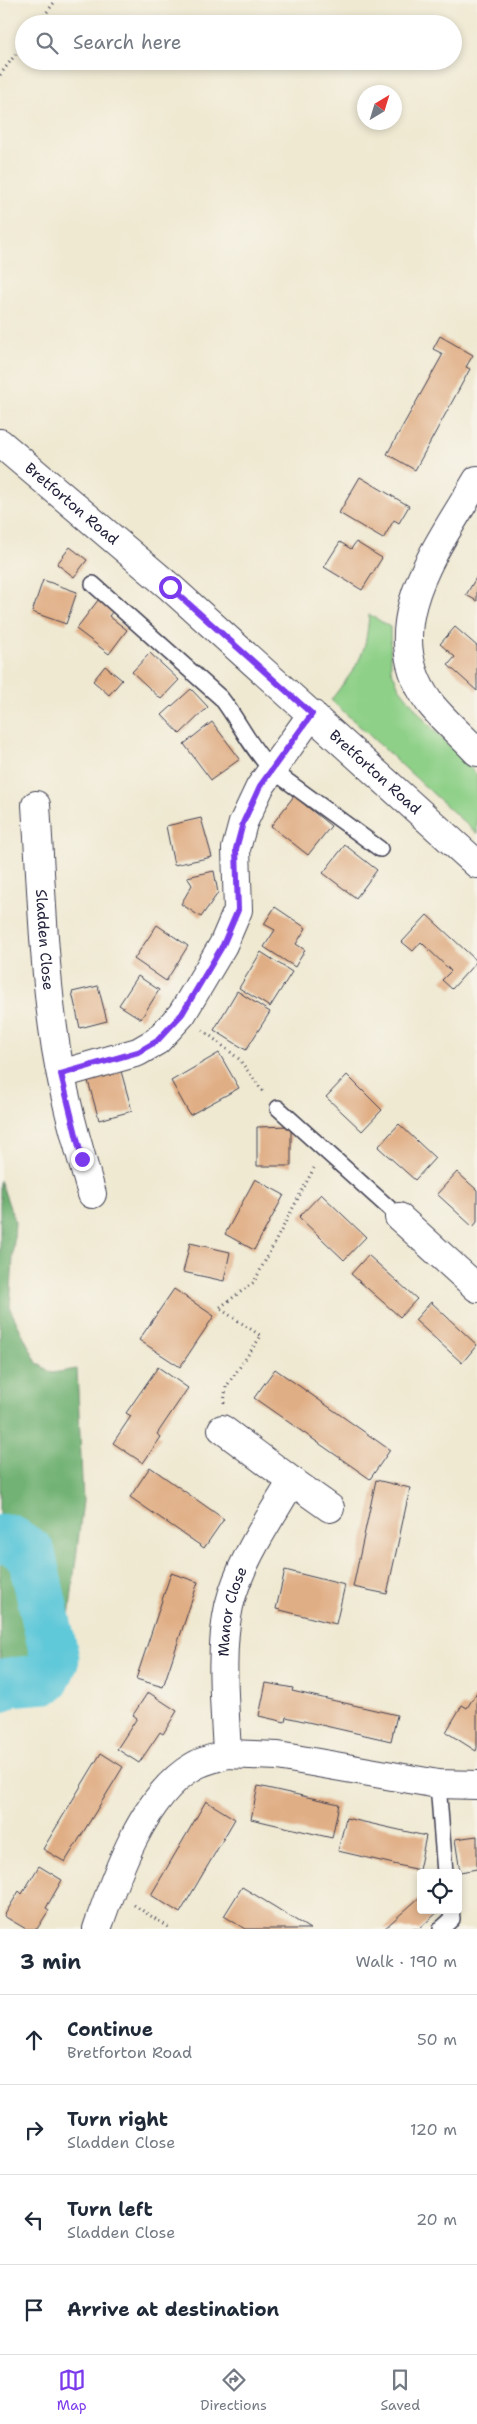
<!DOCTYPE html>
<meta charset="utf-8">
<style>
body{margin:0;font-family:"Shantell Sans",sans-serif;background:#f6f6f7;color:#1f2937}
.controls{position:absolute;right:15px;bottom:15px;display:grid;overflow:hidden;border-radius:5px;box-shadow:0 2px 8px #0003}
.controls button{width:45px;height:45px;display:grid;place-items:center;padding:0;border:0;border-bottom:1px solid #e0e1e3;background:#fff;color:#1f2937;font:25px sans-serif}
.compass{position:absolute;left:357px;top:85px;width:45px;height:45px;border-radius:50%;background:#fff;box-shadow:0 2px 8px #0003;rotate:38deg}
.stop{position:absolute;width:15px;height:15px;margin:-11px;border:4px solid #7c3aed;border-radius:50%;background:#fff}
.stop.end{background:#7c3aed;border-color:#fff;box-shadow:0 1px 5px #0008}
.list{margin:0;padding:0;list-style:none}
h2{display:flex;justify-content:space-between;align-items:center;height:65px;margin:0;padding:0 20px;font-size:21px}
h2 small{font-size:16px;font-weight:400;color:#747a83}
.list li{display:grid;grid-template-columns:32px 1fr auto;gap:15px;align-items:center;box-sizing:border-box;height:90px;padding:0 20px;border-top:1px solid #e0e1e3}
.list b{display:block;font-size:19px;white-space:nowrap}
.list p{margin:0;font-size:16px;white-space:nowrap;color:#747a83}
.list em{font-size:16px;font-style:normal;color:#747a83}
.icon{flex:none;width:28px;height:28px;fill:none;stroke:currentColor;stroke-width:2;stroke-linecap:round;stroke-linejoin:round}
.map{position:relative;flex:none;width:477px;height:1929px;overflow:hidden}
.search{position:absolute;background:#fff;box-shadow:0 2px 8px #0003;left:15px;right:15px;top:15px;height:55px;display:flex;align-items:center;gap:12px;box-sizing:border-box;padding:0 18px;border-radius:28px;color:#747a83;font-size:19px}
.sheet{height:425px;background:#fff}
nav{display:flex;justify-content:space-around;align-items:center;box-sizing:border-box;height:70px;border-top:1px solid #e0e1e3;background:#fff;font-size:14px;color:#747a83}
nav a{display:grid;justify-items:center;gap:2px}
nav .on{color:#7c3aed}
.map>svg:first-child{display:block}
.green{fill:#8ed088;stroke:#587962}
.forest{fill:#72b274;stroke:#4a6a58}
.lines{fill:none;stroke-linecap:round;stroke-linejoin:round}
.river{stroke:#5ec8d9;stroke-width:49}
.building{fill:#e0ae85}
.lane-casing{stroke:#414052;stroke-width:18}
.street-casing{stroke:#414052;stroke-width:30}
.secondary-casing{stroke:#414052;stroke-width:30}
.path{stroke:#414052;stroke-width:3;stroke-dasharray:1 4;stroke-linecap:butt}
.lane{stroke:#fff;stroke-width:15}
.street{stroke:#fff;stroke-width:28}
.secondary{stroke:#fff;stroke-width:28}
.route{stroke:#7c3aed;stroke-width:6}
.labels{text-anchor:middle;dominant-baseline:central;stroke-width:4;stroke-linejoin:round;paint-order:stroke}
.street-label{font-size:15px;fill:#22223b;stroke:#f7f3e8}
</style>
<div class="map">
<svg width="477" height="1929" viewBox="0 0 477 1929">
<rect width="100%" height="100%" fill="#f7f3e8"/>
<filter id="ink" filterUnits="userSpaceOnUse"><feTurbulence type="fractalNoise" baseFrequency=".02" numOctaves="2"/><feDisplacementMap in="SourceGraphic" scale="10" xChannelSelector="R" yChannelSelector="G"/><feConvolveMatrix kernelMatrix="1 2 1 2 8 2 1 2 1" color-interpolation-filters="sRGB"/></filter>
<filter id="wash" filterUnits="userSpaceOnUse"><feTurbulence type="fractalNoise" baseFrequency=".0096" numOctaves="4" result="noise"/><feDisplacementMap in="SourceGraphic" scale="20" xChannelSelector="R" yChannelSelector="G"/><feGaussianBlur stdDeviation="1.12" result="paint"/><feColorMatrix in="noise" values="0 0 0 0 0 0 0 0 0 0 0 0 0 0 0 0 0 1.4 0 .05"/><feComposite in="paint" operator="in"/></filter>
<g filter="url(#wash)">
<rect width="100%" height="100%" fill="#efe9d2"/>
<path class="green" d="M369,614L390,627L391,669L399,687L426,722L477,775V834L331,700C357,665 366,659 369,614Z"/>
<path class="forest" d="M0,1180L15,1222L10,1309L37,1363L52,1373L77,1369L83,1501L67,1633L46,1679L8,1682L0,1688Z"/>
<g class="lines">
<path class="river" d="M0,1540L8,1538L31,1553L55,1659L46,1679L8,1682L0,1688"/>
</g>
<g id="blocks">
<g class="building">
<path d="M440,336L473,355L466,367L470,369L415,470L387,454L443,354L433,349Z"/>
<path d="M360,477L409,506L399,523L394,520L383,539L339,513Z"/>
<path d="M340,542L351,549L356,542L382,558L362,590L324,567Z"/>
<path d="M70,547L87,560L74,577L57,564Z"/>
<path d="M477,576V601L466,595Z"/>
<path d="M43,580L77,592L66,624L32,612Z"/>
<path d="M99,599L113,611L109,616L127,630L109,654L76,629Z"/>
<path d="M455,627L477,646V691L448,665L455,657L440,644Z"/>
<path d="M150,653L179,680L161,699L132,672Z"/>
<path d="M105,666L122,680L109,695L93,681Z"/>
<path d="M191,689L208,707L180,734L162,715Z"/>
<path d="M212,722L240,759L211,780L184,744Z"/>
<path d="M294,796L331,826L308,855L271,826Z"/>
<path d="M201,818L212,857L174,865L166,826Z"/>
<path d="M345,845L377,870L356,898L323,873Z"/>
<path d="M214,871L218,893L201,917L181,904L192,885L187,877Z"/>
<path d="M275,907L306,928L296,944L305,950L295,967L264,947L275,930L264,924Z"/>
<path d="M427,915L477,961L452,989L442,980L451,971L421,942L413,951L402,942Z"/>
<path d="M157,925L188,946L166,981L134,959Z"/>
<path d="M261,952L292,972L270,1007L239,988Z"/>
<path d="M138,976L159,990L141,1019L119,1005Z"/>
<path d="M98,986L107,1021L80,1028L72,992Z"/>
<path d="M237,991L270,1012L246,1050L214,1030Z"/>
<path d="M219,1053L239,1088L190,1115L171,1081Z"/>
<path d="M121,1071L132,1111L99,1120L88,1081Z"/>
<path d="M347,1075L382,1110L362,1131L326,1097Z"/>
<path d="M399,1124L435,1158L415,1180L378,1147Z"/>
<path d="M291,1126V1166H257V1127Z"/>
<path d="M457,1172L477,1190V1222L473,1227L437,1194Z"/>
<path d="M255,1179L284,1195L254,1250L225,1234Z"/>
<path d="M321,1194L366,1237L344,1260L299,1217Z"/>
<path d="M190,1243L230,1252L224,1281L183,1272Z"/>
<path d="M368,1255L417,1299L400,1317L351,1274Z"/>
<path d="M174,1289L214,1316L180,1367L139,1340Z"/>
<path d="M431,1302L477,1345L462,1363L415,1320Z"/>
<path d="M158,1367L188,1388L157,1434L161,1437L143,1463L113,1443L131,1416L126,1413Z"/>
<path d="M275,1369L390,1450L370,1479L254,1398Z"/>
<path d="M150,1467L224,1519L204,1548L130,1497Z"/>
<path d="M376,1480L410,1488L387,1594L353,1587Z"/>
<path d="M285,1570L345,1585L336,1624L276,1609Z"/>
<path d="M171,1573L198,1582L163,1687L136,1679Z"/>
<path d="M266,1683L293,1688L292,1691L397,1715L391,1741L286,1717L285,1722L259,1716Z"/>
<path d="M148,1692L177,1711L163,1734L160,1732L139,1763L117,1749L137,1718L133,1715Z"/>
<path d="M477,1692V1748L476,1751L446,1732L462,1705L467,1708Z"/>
<path d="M101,1753L123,1767L65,1862L43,1849Z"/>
<path d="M258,1786L339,1804L332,1838L251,1819Z"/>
<path d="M206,1801L235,1819L180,1913L151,1895Z"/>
<path d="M346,1818L426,1836L419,1870L338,1851Z"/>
<path d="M477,1836V1869L460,1872L455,1839Z"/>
<path d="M39,1866L62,1880L46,1908L49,1910L37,1929H26L4,1916L19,1891L22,1894Z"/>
<path d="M242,1887L275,1907L310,1929H245L224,1916Z"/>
<path d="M421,1896V1910H440L419,1929H384Z"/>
</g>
</g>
</g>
<g filter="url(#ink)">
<use href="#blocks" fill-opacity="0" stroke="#414052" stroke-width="1"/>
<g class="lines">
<defs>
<g id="lane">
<path d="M93,584L221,698C239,721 251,749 272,770L380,849"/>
<path d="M278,1108L399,1217"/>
<path d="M438,1784L445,1873"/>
<path d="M441,1929L452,1919L451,1910"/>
</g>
<g id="street">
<path d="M477,480C439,546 374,626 429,702C443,720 462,736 477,752"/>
<path id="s1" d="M36,805C41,880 43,954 53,1028C60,1084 76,1140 92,1194"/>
<path d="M61,1074L138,1052L157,1041L182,1014L223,945L238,910L236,849L243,823L260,787L312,714"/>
<path d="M399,1217L477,1288"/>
<path d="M292,1481L330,1508"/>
<path d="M227,1754L278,1756L438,1784L477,1785"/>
<path id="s2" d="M97,1929C115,1877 144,1794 194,1766C204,1760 216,1758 227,1754C225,1708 219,1651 229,1606C240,1561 269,1520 292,1481L222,1429"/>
</g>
<g id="secondary">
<path id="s3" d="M0,443L170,587L477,864"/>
</g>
</defs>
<use href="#lane" class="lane-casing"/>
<use href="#street" class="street-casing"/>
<use href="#secondary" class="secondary-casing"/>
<g class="path">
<path d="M38,24L56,0"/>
<path d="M0,75L24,43"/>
<path d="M203,1030L239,1059L264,1093"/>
<path d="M224,1403L226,1387L261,1336L219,1308L254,1282L314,1168"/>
<path d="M134,1905L171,1929"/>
</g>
<use href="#lane" class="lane"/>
<use href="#street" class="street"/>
<use href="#secondary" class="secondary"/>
</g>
</g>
<g class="lines" filter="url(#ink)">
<path class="route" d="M82,1159L61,1074L138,1052L157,1041L182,1014L223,945L238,910L236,849L243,823L260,786L312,714L170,587"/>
</g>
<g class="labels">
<g class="street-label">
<text stroke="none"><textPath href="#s3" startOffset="94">Bretforton Road</textPath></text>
<text stroke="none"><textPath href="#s3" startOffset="499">Bretforton Road</textPath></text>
<text stroke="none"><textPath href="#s1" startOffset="135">Sladden Close</textPath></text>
<text stroke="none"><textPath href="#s2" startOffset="372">Manor Close</textPath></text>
</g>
</g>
</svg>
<div class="controls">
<button><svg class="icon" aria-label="locate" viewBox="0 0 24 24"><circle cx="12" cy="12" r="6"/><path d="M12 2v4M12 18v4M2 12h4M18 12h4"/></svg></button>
</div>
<svg class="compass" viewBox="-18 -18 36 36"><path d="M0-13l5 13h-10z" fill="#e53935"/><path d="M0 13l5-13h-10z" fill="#747a83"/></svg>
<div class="stop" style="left:170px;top:587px"></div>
<div class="stop end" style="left:82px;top:1159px"></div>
<div class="search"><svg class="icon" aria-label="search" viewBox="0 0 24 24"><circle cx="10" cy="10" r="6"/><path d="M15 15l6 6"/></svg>Search here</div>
</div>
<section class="sheet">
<h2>3 min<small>Walk · 190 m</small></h2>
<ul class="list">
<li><svg class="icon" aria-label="ahead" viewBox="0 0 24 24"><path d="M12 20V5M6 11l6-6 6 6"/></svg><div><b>Continue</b><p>Bretforton Road</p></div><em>50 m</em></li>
<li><svg class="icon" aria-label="right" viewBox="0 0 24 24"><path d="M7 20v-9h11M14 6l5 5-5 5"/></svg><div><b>Turn right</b><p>Sladden Close</p></div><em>120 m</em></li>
<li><svg class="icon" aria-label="left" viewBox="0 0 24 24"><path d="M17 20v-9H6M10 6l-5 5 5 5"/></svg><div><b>Turn left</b><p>Sladden Close</p></div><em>20 m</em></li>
<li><svg class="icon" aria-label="arrive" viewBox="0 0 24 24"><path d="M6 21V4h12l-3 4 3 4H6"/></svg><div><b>Arrive at destination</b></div></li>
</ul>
</section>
<nav>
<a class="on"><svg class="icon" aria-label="map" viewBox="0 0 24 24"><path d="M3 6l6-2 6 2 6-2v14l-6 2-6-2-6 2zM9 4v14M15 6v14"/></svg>Map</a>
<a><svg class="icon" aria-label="directions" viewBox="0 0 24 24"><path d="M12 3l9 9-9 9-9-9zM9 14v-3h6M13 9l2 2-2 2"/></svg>Directions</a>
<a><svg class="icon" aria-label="saved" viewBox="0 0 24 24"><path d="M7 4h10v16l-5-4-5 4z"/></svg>Saved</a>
</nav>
